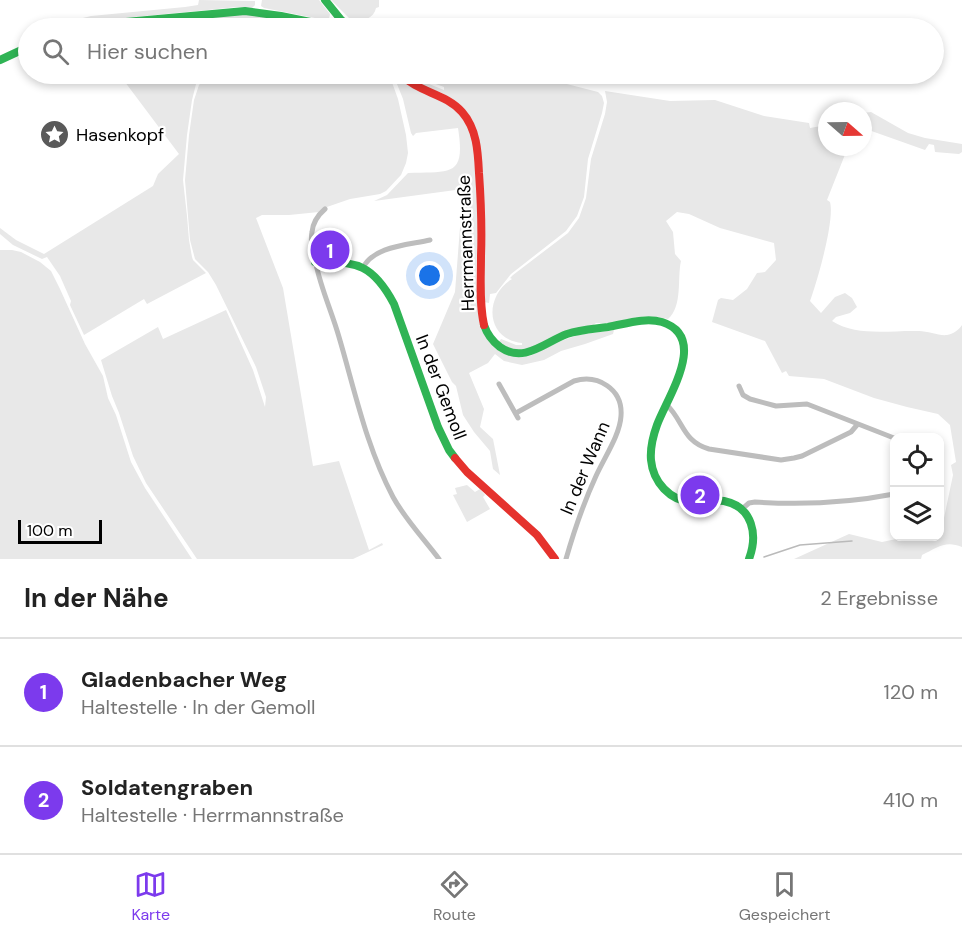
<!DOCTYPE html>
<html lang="de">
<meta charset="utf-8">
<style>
body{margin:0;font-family:"DM Sans",sans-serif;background:#f6f6f6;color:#222}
.controls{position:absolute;right:18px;bottom:18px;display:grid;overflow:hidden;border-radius:12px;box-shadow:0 3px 9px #0003}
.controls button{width:54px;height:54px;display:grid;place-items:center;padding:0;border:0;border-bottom:2px solid #e0e0e0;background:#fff;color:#222;font:30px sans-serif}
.compass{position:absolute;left:818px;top:102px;width:54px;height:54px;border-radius:50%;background:#fff;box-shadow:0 3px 9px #0003;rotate:110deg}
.scale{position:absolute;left:18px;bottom:15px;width:84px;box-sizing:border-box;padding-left:6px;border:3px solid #000;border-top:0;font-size:16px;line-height:21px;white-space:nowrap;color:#000;-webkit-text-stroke:4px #fff;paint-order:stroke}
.you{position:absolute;left:430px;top:276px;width:21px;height:21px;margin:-15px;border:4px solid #fff;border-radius:50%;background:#1a73e8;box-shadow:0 0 0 9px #1a73e833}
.badge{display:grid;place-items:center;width:39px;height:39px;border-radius:50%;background:#7c3aed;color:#fff;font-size:20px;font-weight:700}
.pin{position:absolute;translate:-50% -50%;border:3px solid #fff;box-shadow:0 2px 6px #0006}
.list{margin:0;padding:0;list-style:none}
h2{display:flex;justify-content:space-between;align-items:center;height:78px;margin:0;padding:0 24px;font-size:26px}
h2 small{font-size:20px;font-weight:400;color:#767676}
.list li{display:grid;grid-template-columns:39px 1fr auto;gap:18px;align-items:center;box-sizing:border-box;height:108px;padding:0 24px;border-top:2px solid #e0e0e0}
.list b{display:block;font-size:22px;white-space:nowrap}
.list p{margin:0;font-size:20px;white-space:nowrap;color:#767676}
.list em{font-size:20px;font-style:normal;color:#767676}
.icon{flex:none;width:33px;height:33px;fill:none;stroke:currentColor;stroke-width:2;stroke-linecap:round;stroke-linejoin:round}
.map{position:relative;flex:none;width:962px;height:559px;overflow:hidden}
.search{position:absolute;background:#fff;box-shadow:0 3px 9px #0003;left:18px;right:18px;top:18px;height:66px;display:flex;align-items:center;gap:15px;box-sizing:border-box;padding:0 21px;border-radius:33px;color:#767676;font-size:22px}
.sheet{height:294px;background:#fff}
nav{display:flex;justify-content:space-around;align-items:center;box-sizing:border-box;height:84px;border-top:2px solid #e0e0e0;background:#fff;font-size:16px;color:#767676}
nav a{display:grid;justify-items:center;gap:3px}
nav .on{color:#7c3aed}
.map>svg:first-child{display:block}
.green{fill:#e8e8e8}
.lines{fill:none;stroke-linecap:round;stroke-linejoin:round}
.stream{stroke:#bababa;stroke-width:1.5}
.street{stroke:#bdbdbd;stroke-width:5}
.fast{stroke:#30b455;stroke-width:8}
.jam{stroke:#e5322d;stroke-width:8}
.labels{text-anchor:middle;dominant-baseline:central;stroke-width:4.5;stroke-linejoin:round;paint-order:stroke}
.poi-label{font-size:18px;fill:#000;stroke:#fff;text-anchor:start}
.street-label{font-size:18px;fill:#000;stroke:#fff}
</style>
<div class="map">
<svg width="962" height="559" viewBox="0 0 962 559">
<rect width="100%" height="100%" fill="#fff"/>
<g class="green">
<path d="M199,0L255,1V5L252,8L237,7C191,12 145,15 99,21C85,22 71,29 58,25L57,23H62L91,16L185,7L198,5Z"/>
<path d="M262,0H319L330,14L329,19L325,20L264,8L261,6Z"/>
<path d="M331,0H379V7L376,8C374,18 363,22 353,22Z"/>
<path d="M245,13L331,28H321L320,27L238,25L212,23L169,28H85Z"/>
<path d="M321,74H389L398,99L406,135L408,153L406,163L401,175L386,191L380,194L350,199L324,208L319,212L289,215H262L256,218L283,288L313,466L339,461L369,550L382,543L383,545L353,559H197L146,483L133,456L119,413L112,396L101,360L158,327L163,339L226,310L253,370L265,407L266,397L256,367L216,285L208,272L195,259L190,240L185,180L189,135L194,100L199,85L201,83C241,83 281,80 321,74Z"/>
<path d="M393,74H397L402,81L407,85L444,101L454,108L461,114L470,129L474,143L478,223L476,280L481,327L507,354L520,357L530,356L561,341L578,335L614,330L613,334L585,344L561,351L544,360L522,365L504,361L495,354L488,363L469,373L484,409L480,427L493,439L500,475L493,469L490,451L474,432L463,415L456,386L452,382L433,344L455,292L463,189L374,201L387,195L408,173C450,171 466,178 458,128L416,133L413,136L411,133L403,99Z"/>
<path d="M404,74H409L424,82L444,90V87L425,80L414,74H541L555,81L598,92L602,96L604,103L602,113L588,159L584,197L577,216L566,231L511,274L496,293L490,294L489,303L484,302L483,277L485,218L480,144L473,121L464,110L450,98L442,93L415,83Z"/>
<path d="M135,77H151L196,84L192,100L187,135L183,180L187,216L189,240L192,257L193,260L206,273L147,304L144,299L84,335L70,305L71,301L60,276L47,257L42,259L13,245L0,234V228L16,240L44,254L153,186L158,174L179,154L122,78Z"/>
<path d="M605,91L670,101L715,100L764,116L809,123L810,128L827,125V147H848L827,200L830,202C835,220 817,282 810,301L821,313L835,297L845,293L852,298L857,307L850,313L836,317L832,321C857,337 891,330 919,331C928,331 939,336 947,335C953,334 959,330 962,325V547C945,540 937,548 922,555L921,559H794L849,534L882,542L906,537L940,536V521L944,518L953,475L951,465L956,462L950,425L938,414L907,407L874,398L824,379L789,376L786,371L782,373L765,341L712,322L718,300L721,298L733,300L747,289L757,273L765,272L776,260L774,243L720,228L689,214L677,212L666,221L673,232L675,254L681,261C677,278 683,306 668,319C658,317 649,316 639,317C625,319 611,325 596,323L591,327C573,334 535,353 517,350C510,349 504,346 499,342L501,339L516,345H522V343C485,339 484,296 512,279L510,278L513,275L568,233L579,218L586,198L591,159L605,114L607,102Z"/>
<path d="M871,112L908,133L925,138L962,144V152L959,154L935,152L934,145L929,144L925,150L863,128V113Z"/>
<path d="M0,250H12L21,252L40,262L51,271L60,289L85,344L103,376L108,398L116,415L131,462L145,488L192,559H0Z"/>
<path d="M467,485L475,492L480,489L485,495L483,497L490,509L467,522L453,495L457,494L455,488Z"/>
</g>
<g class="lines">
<path class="stream" d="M764,557L800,545L852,541"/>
<g class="street">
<path d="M325,209C318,215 313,222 312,232C310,243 313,253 316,264C321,289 332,312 339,337C355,391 366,446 393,497C405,519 424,539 439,559"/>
<path d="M363,268C373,246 409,245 430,240"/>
<path d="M499,384L518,418"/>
<path d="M739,386L743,395L750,399L776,406L807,404L894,438"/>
<path d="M666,404C684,421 682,441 709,449L781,460L794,458L802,456L851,432L857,425"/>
<path d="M516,413L574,381C598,374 623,389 621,416C620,435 604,458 596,476C584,502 574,531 566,559"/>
<path d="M741,510L749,503L755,502C802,505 848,503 894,494"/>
</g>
<g class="fast">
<path d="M325,0L342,21L353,28"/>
<path d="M78,28L104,24L245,11L281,16L325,25H334L342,21"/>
<path d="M0,60L28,47"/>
<path d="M315,262C357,260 374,266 394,304L438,427L449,450L455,458"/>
<path d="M484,325C487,334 492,341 500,347C524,364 545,342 567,334C580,330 594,329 608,327C625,324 645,317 662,322C709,337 668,396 657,425C653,436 650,448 651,460C653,482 670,501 692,502C703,502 714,499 724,501C753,507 758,535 749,559"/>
</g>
<g class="jam">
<path d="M400,74C419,93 445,93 462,112C477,129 478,152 479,173C481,201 482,228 481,256C481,279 479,303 484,325"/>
<path d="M455,458L467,472L537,535L555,559"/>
</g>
</g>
<defs>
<symbol id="sight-disc" viewBox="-11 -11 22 22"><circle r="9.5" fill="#595959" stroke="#fff"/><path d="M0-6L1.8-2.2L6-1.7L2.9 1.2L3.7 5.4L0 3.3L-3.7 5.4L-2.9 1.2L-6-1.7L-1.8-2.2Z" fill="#fff"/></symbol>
</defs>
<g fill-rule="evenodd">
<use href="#sight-disc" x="38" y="118" width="33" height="33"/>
</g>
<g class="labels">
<g class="poi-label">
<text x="76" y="135">Hasenkopf</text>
</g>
<g class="street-label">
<text transform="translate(466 243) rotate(-92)">Herrmannstraße</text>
<text transform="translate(441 387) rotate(69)">In der Gemoll</text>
<text transform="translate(585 468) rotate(-67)">In der Wann</text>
</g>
</g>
</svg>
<div class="controls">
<button><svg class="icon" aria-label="locate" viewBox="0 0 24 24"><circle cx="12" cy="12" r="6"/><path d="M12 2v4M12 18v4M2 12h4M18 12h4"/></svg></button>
<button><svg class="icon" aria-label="layers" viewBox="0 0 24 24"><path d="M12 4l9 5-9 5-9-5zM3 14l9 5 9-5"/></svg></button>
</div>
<svg class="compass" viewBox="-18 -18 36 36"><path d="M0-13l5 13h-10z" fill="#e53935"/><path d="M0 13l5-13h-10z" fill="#767676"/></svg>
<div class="scale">100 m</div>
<div class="you"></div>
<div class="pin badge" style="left:330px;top:250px">1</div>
<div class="pin badge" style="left:700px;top:495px">2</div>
<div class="search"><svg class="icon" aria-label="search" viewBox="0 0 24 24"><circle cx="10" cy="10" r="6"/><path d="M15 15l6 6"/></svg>Hier suchen</div>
</div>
<section class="sheet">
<h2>In der Nähe<small>2 Ergebnisse</small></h2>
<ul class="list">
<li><span class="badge">1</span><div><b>Gladenbacher Weg</b><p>Haltestelle · In der Gemoll</p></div><em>120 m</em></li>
<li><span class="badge">2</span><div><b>Soldatengraben</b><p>Haltestelle · Herrmannstraße</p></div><em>410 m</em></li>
</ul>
</section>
<nav>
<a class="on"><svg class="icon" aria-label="map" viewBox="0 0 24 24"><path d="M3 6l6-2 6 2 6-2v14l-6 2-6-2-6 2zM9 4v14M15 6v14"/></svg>Karte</a>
<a><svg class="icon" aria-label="directions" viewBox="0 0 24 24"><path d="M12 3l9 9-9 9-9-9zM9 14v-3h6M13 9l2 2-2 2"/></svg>Route</a>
<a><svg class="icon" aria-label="saved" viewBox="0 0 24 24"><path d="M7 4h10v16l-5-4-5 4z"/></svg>Gespeichert</a>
</nav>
